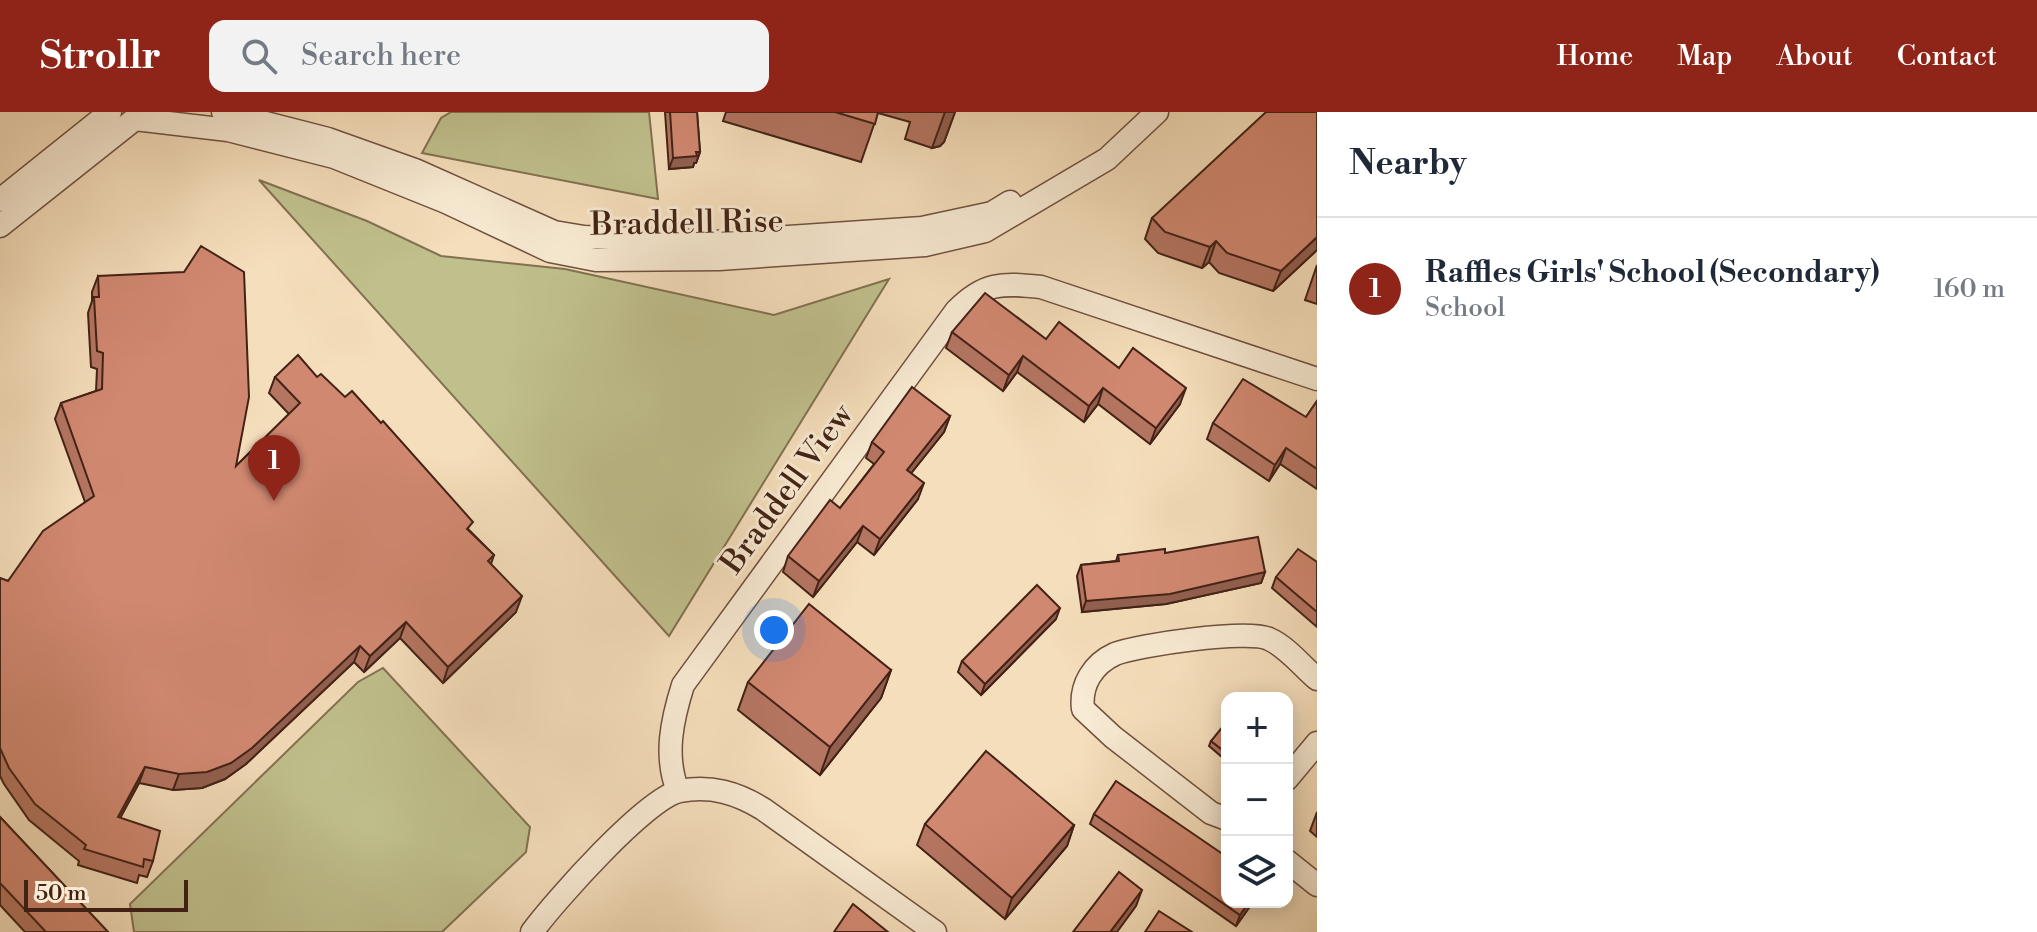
<!DOCTYPE html>
<meta charset="utf-8">
<style>
body{margin:0;font-family:"Libre Bodoni",serif;background:#f2f2f3;color:#1f2937}
.controls{position:absolute;right:24px;bottom:24px;display:grid;overflow:hidden;border-radius:16px;box-shadow:0 4px 20px #0003}
.controls button{width:72px;height:72px;display:grid;place-items:center;padding:0;border:0;border-bottom:2px solid #e0e1e3;background:#fff;color:#1f2937;font:40px sans-serif}
.scale{position:absolute;left:24px;bottom:20px;width:164px;box-sizing:border-box;padding-left:8px;border:4px solid #432216;border-top:0;font-size:22px;line-height:28px;white-space:nowrap;color:#432216;-webkit-text-stroke:6px #f8ead3;paint-order:stroke}
.you{position:absolute;left:774px;top:518px;width:28px;height:28px;margin:-20px;border:6px solid #fff;border-radius:50%;background:#1a73e8;box-shadow:0 0 0 12px #1a73e833}
.badge{display:grid;place-items:center;width:52px;height:52px;border-radius:50%;background:#8f2418;color:#fff;font-size:26px;font-weight:700}
.pin{position:absolute;translate:-50% -66px;filter:drop-shadow(0 2px 4px #0008)}
.pin::after{content:'';position:absolute;top:42px;width:28px;height:24px;background:inherit;clip-path:polygon(0 0,100% 0,50% 100%)}
.list{margin:0;padding:0;list-style:none}
h2{display:flex;justify-content:space-between;align-items:center;height:104px;margin:0;padding:0 32px;font-size:34px}
h2 small{font-size:26px;font-weight:400;color:#747a83}
.list li{display:grid;grid-template-columns:52px 1fr auto;gap:24px;align-items:center;box-sizing:border-box;height:144px;padding:0 32px;border-top:2px solid #e0e1e3}
.list b{display:block;font-size:30px;white-space:nowrap}
.list p{margin:0;font-size:26px;white-space:nowrap;color:#747a83}
.list em{font-size:26px;font-style:normal;color:#747a83}
.icon{flex:none;width:44px;height:44px;fill:none;stroke:currentColor;stroke-width:2;stroke-linecap:round;stroke-linejoin:round}
.map{position:relative;flex:none;width:1317px;height:820px;overflow:hidden}
header{display:flex;align-items:center;gap:48px;box-sizing:border-box;height:112px;padding:0 40px;background:#8f2418;color:#fff}
header strong{font-size:38px}
nav{display:flex;gap:44px;margin-inline-start:auto;font-size:28px}
.search{width:560px;height:72px;background:#f2f2f3;display:flex;align-items:center;gap:20px;box-sizing:border-box;padding:0 28px;border-radius:16px;color:#747a83;font-size:30px}
main{display:flex}
aside{flex:1;background:#fff}
.map>svg:first-child{display:block}
.green{fill:#c0c08d;stroke:#827152;stroke-width:2}
.lines{fill:none;stroke-linecap:round;stroke-linejoin:round}
.minor-casing{stroke:#70513f;stroke-width:25}
.minor{stroke:#f8ead3;stroke-width:22}
.wall{fill:#b47561;stroke:#432216;stroke-width:2}
.shaded-wall{fill:#925f4f;stroke:#432216;stroke-width:2}
.building{fill:#d18871;stroke:#432216;stroke-width:2}
.labels{text-anchor:middle;dominant-baseline:central;stroke-width:6;stroke-linejoin:round;paint-order:stroke}
.street-label{font-size:32px;fill:#432216;stroke:#f8ead3}
</style>
<header>
<strong>Strollr</strong>
<div class="search"><svg class="icon" aria-label="search" viewBox="0 0 24 24"><circle cx="10" cy="10" r="6"/><path d="M15 15l6 6"/></svg>Search here</div>
<nav><a>Home</a><a>Map</a><a>About</a><a>Contact</a></nav>
</header>
<main>
<div class="map">
<svg width="1317" height="820" viewBox="0 0 1317 820">
<rect width="100%" height="100%" fill="#f5debb"/>
<filter id="stains"><feTurbulence type="fractalNoise" baseFrequency=".0025" numOctaves="4"/><feColorMatrix values="0 0 0 0 .2 0 0 0 0 .09 0 0 0 0 .02 0 0 0 .5 -.17"/></filter>
<radialGradient id="worn" r=".72"><stop offset=".6" stop-color="#630" stop-opacity="0"/><stop offset="1" stop-color="#630" stop-opacity=".3"/></radialGradient>
<g class="green">
<path d="M451,0H649L658,87L422,41L441,6Z"/>
<path d="M259,68L367,109L441,144L565,157L774,203L889,167L669,524Z"/>
<path d="M383,556L530,715L526,740L442,820H134L130,792L358,570Z"/>
</g>
<g class="lines">
<defs>
<g id="minor">
<path d="M223,0L328,27L415,58L554,120L584,125L716,130L922,116L992,101L1010,90"/>
<path d="M0,88L110,0"/>
<path d="M0,114L135,7L228,18L334,45L446,90L550,139L596,148L719,147L925,133L985,119L1107,47L1157,0"/>
<path d="M1287,667L1317,631"/>
<path d="M678,679C664,644 672,608 683,573L956,199C984,170 1002,171 1041,175L1317,267"/>
<path d="M1227,707L1211,701L1113,625L1083,597C1080,573 1093,552 1115,542C1137,533 1249,517 1269,527C1286,534 1303,555 1317,567"/>
<path d="M1287,749L1317,773"/>
<path d="M532,820C554,790 647,685 680,679C711,673 737,681 763,697L935,820"/>
</g>
</defs>
<use href="#minor" class="minor-casing"/>
<use href="#minor" class="minor"/>
</g>
<g class="wall">
<path d="M665,0H697L700,40L696,51H694L693,55L669,57Z"/>
<path d="M726,0H955L944,30L940,34L932,36L905,27L910,10L878,1L861,50L723,9Z"/>
<path d="M1317,0V138L1273,179L1219,161L1209,150L1202,156L1158,141L1145,127L1152,106Z"/>
<path d="M1317,153V192L1305,188Z"/>
<path d="M98,164L236,354L289,302L269,281L275,265H317L494,443L491,452L516,500L443,571L400,526L364,560L354,550L246,652L225,667L202,676L173,678L139,671L120,706L153,749L147,765L139,763L137,771L78,753L79,749L29,708L4,672L0,664V466L8,469L85,390L55,307L61,291L96,279L97,257L91,255L88,201L92,189V180Z"/>
<path d="M952,220L1046,227L1119,256L1180,292L1150,332L1098,292L1084,310L1017,260L1003,279L946,236Z"/>
<path d="M1317,289V377L1280,352L1269,369L1207,327L1213,311L1306,305Z"/>
<path d="M950,304L944,320L911,361L918,387L874,443L857,430L813,485L783,460L788,444L840,396L874,352L866,346L872,330Z"/>
<path d="M1165,441L1265,460L1261,471L1166,492L1082,500L1077,464L1081,453L1116,449L1118,443Z"/>
<path d="M1317,450V515L1272,476L1276,465Z"/>
<path d="M1056,507L981,583L958,560L962,549Z"/>
<path d="M891,558L881,586L820,663L738,598L748,570Z"/>
<path d="M1227,616V640L1223,646L1209,634L1211,629Z"/>
<path d="M1317,700V725L1310,719Z"/>
<path d="M1094,702L1253,790L1236,814L1090,712Z"/>
<path d="M0,705L108,820H25L0,793Z"/>
<path d="M925,712L1074,713L1067,734L1005,807L917,733Z"/>
</g>
<g class="shaded-wall">
<path d="M945,0H955L944,30L940,34L932,36Z"/>
<path d="M696,40H700L696,51H694L693,55L669,57L673,46Z"/>
<path d="M1317,125V138L1273,179L1281,159Z"/>
<path d="M1216,129L1209,150L1202,156L1210,135Z"/>
<path d="M1023,244L1017,260L1003,279L1009,263Z"/>
<path d="M1103,276L1098,292L1084,310L1089,294Z"/>
<path d="M1186,276L1180,292L1150,332L1156,316Z"/>
<path d="M950,304L944,320L901,374L907,358Z"/>
<path d="M1286,336L1280,352L1269,369L1275,353Z"/>
<path d="M924,371L918,387L874,443L880,427Z"/>
<path d="M863,414L857,430L813,485L819,469Z"/>
<path d="M1265,460L1261,471L1166,492L1082,500L1086,489Z"/>
<path d="M522,484L516,500L443,571L448,555Z"/>
<path d="M1060,496L1056,507L981,583L985,572Z"/>
<path d="M406,510L400,526L364,560L370,544Z"/>
<path d="M360,534L354,550L246,652L225,667L202,676L173,678L179,662Z"/>
<path d="M891,558L881,586L820,663L830,635Z"/>
<path d="M145,655L139,671L112,721L118,705Z"/>
<path d="M1074,713L1067,734L1005,807L1012,786Z"/>
<path d="M1142,778L1136,794L1117,820H1110Z"/>
<path d="M1249,790H1253L1236,814L1240,803Z"/>
</g>
<g class="building">
<path d="M670,0H697L700,40H696L697,44L673,46Z"/>
<path d="M835,0H878L875,12Z"/>
<path d="M1266,0H1317V125L1281,159L1227,141L1216,129L1210,135L1165,120L1152,106Z"/>
<path d="M201,134L244,160L249,285L236,354L300,291L275,265L298,243L317,265L321,262L345,285L352,279L381,311L383,309L473,410L467,417L494,443L488,449L522,484L448,555L406,510L370,544L360,534L252,636L231,651L207,660L179,662L145,655L118,705L160,719L153,749L144,747L143,755L84,737L86,733L35,692L9,656L0,636V466L8,469L43,419L94,384L61,291L102,277L103,241L97,239L94,185H99L98,164L184,160Z"/>
<path d="M985,181L1046,227L1059,210L1119,256L1133,236L1186,276L1156,316L1103,276L1089,294L1023,244L1009,263L952,220Z"/>
<path d="M1243,267L1306,305L1317,289V357L1286,336L1275,353L1213,311Z"/>
<path d="M912,275L950,304L907,358L924,371L880,427L863,414L819,469L788,444L830,388L840,396L884,340L872,330Z"/>
<path d="M1258,425L1265,460L1170,482L1086,489L1081,453L1119,449L1118,443L1165,437V441Z"/>
<path d="M1298,437L1317,450V500L1276,465Z"/>
<path d="M1037,473L1060,496L985,572L962,549Z"/>
<path d="M809,492L891,558L830,635L748,570Z"/>
<path d="M1224,613L1227,616V637L1225,640L1211,629Z"/>
<path d="M986,639L1074,713L1012,786L925,712Z"/>
<path d="M1116,669L1227,745V790H1249L1240,803L1094,702Z"/>
<path d="M0,705L108,820H46L0,771Z"/>
<path d="M1119,760L1142,778L1110,820H1073Z"/>
<path d="M853,792L888,820H834Z"/>
<path d="M1159,799L1192,820H1145Z"/>
</g>
<g class="labels">
<g class="street-label">
<text transform="translate(687 111) rotate(-1)">Braddell Rise</text>
<text transform="translate(787 377) rotate(-54)">Braddell View</text>
</g>
</g>
<rect width="100%" height="100%" filter="url(#stains)"/>
<rect width="100%" height="100%" fill="url(#worn)"/>
</svg>
<div class="controls">
<button>+</button>
<button>−</button>
<button><svg class="icon" aria-label="layers" viewBox="0 0 24 24"><path d="M12 4l9 5-9 5-9-5zM3 14l9 5 9-5"/></svg></button>
</div>
<div class="scale">50 m</div>
<div class="you"></div>
<div class="pin badge" style="left:274px;top:389px">1</div>
</div>
<aside>
<h2>Nearby<small></small></h2>
<ul class="list">
<li><span class="badge">1</span><div><b>Raffles Girls' School (Secondary)</b><p>School</p></div><em>160 m</em></li>
</ul>
</aside>
</main>
